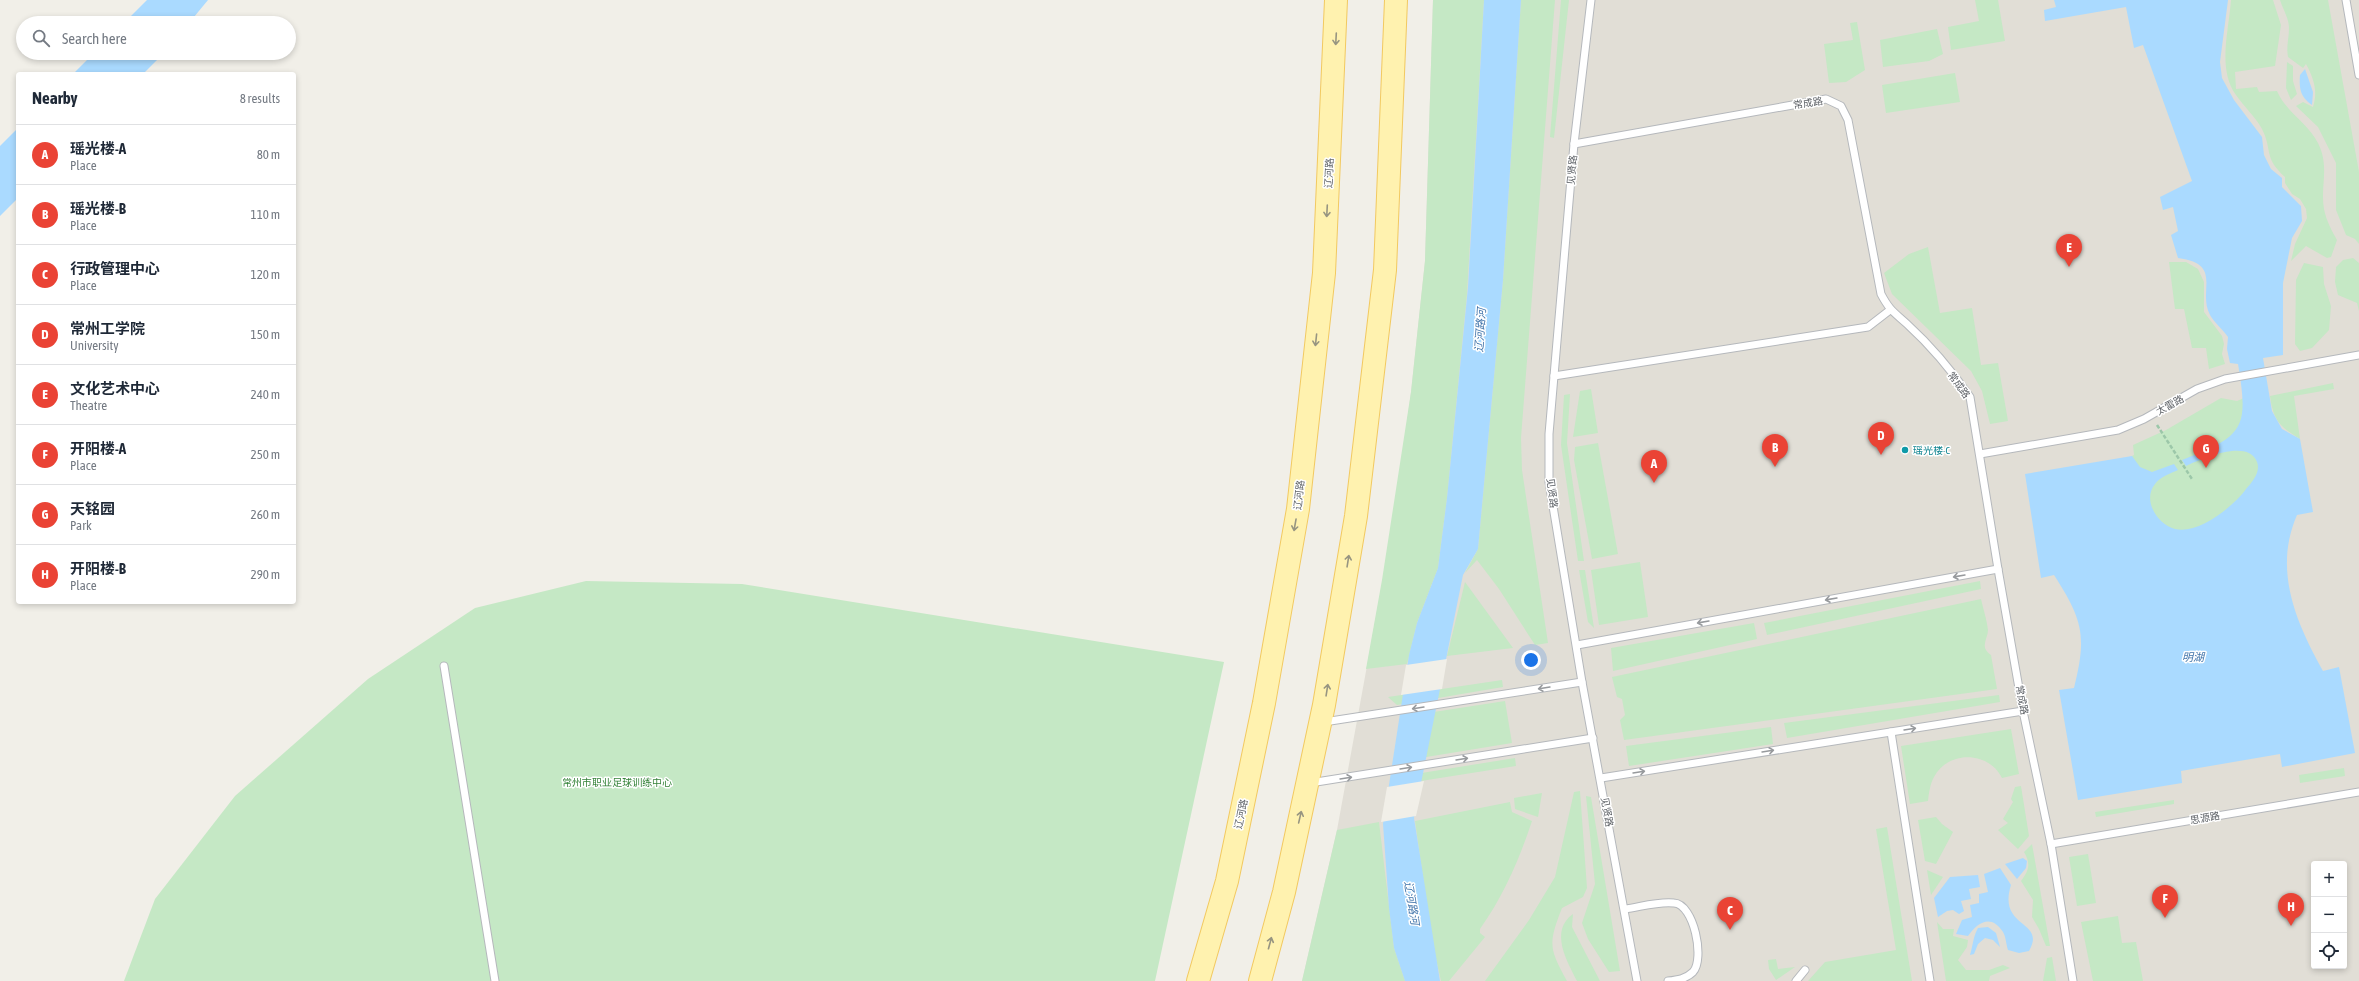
<!DOCTYPE html>
<meta charset="utf-8">
<style>
body{margin:0;font-family:"Asap Condensed","Noto Sans SC",sans-serif;background:#f2f2f3;color:#1f2937}
.controls{position:absolute;right:12px;bottom:12px;display:grid;overflow:hidden;border-radius:4px;box-shadow:0 2px 6px #0003}
.controls button{width:36px;height:36px;display:grid;place-items:center;padding:0;border:0;border-bottom:1px solid #e0e1e3;background:#fff;color:#1f2937;font:20px sans-serif}
.you{position:absolute;left:1531px;top:660px;width:14px;height:14px;margin:-10px;border:3px solid #fff;border-radius:50%;background:#1a73e8;box-shadow:0 0 0 6px #1a73e833}
.badge{display:grid;place-items:center;width:26px;height:26px;border-radius:50%;background:#ea4335;color:#fff;font-size:13px;font-weight:700}
.pin{position:absolute;translate:-50% -33px;filter:drop-shadow(0 1px 2px #0008)}
.pin::after{content:'';position:absolute;top:21px;width:14px;height:12px;background:inherit;clip-path:polygon(0 0,100% 0,50% 100%)}
.list{margin:0;padding:0;list-style:none}
h2{display:flex;justify-content:space-between;align-items:center;height:52px;margin:0;padding:0 16px;font-size:17px}
h2 small{font-size:13px;font-weight:400;color:#747a83}
.list li{display:grid;grid-template-columns:26px 1fr auto;gap:12px;align-items:center;box-sizing:border-box;height:60px;padding:0 16px;border-top:1px solid #e0e1e3}
.list b{display:block;font-size:15px;white-space:nowrap}
.list p{margin:0;font-size:13px;white-space:nowrap;color:#747a83}
.list em{font-size:13px;font-style:normal;color:#747a83}
.icon{flex:none;width:22px;height:22px;fill:none;stroke:currentColor;stroke-width:2;stroke-linecap:round;stroke-linejoin:round}
.map{position:relative;flex:none;width:2359px;height:981px;overflow:hidden}
.search{position:absolute;background:#fff;box-shadow:0 2px 6px #0003;left:16px;top:16px;width:280px;height:44px;display:flex;align-items:center;gap:10px;box-sizing:border-box;padding:0 14px;border-radius:22px;color:#747a83;font-size:15px}
.panel{position:absolute;background:#fff;box-shadow:0 2px 6px #0003;left:16px;top:72px;width:280px;height:532px;border-radius:4px}
.map>svg:first-child{display:block}
.education{fill:#e1ded6;fill-rule:evenodd}
.green{fill:#c5e8c5}
.water{fill:#aadaff}
.pier{fill:#f1efe8}
.lines{fill:none;stroke-linecap:round;stroke-linejoin:round}
.lane-casing{stroke:#b5b8bc;stroke-width:9}
.primary-casing{stroke:#f2c960;stroke-width:24}
.path{stroke:#9cc7a9;stroke-width:2.5;stroke-dasharray:4 2;stroke-linecap:butt}
.lane{stroke:#fff;stroke-width:7}
.primary{stroke:#fff2af;stroke-width:22}
.oneway{stroke:#979581}
.oneway2{stroke:#979a9d}
.culture-dot{fill:#0f9aa8;stroke:#fff;stroke-width:1.5}
.labels{text-anchor:middle;dominant-baseline:central;stroke-width:3;stroke-linejoin:round;paint-order:stroke}
.street-label{font-size:10px;fill:#5f6368;stroke:#fff}
.culture-label{font-size:10px;fill:#0d838f;stroke:#fff;text-anchor:start}
.park-label{font-size:10px;fill:#348238;stroke:#fff}
.water-label{font-size:11px;font-style:italic;fill:#4174aa;stroke:#fff}
</style>
<div class="map">
<svg width="2359" height="981" viewBox="0 0 2359 981">
<rect width="100%" height="100%" fill="#f1efe8"/>
<path class="education" d="M1433,0H2359V981H1302L1337,830L1394,518L1411,392L1425,261ZM2314,864H2344V966H2314Z"/>
<g class="green">
<path d="M1433,0H1484L1467,294L1447,498L1438,568L1417,623L1407,664L1366,669L1382,580L1411,392L1425,261Z"/>
<path d="M1521,0H1555L1521,438L1522,470L1548,643L1535,645L1499,589L1477,560L1465,573L1478,549L1503,280Z"/>
<path d="M1561,0H1569L1554,138L1550,137Z"/>
<path d="M1975,0H1998L2005,41L1951,50L1948,27L1979,21Z"/>
<path d="M2231,0H2273L2281,25L2275,66L2235,72L2236,89L2257,87L2259,92L2277,91C2286,112 2308,123 2318,143C2330,167 2320,186 2324,209C2326,220 2332,231 2337,240L2331,257L2327,258L2306,246L2291,261L2295,244L2307,218L2306,209L2300,199L2292,194L2285,183V177C2263,157 2273,151 2262,129C2255,116 2244,107 2236,95C2217,69 2229,30 2231,0Z"/>
<path d="M2280,0H2328L2359,172V244L2355,239L2346,235L2336,210V163L2318,127L2296,106L2303,102L2313,107C2318,91 2314,79 2306,64L2303,68L2288,57C2286,46 2289,39 2289,28C2289,18 2283,10 2280,0Z"/>
<path d="M1857,22L1865,70L1846,82L1829,83L1824,44L1853,40L1850,23Z"/>
<path d="M1937,29L1943,54L1929,61L1883,67L1880,40Z"/>
<path d="M2287,62L2293,66V81L2297,94L2291,100L2286,88Z"/>
<path d="M1955,73L1960,102L1886,113L1882,85Z"/>
<path d="M1928,247L1940,313L1972,308L1981,365L1998,363L2008,421L1990,424L1982,391L1971,371L1892,294L1884,273L1909,254Z"/>
<path d="M2353,258L2359,263V311L2357,303L2338,295L2335,282L2336,267L2343,260Z"/>
<path d="M2169,262H2186L2198,269L2204,282V312L2222,336L2224,344L2222,354L2225,364L2209,369L2206,348H2192L2184,309H2175Z"/>
<path d="M2304,263L2323,267L2324,284L2331,306L2329,330L2312,348L2300,351L2295,344L2296,280Z"/>
<path d="M2333,383L2334,389L2294,396L2300,439C2280,427 2273,420 2270,396Z"/>
<path d="M1591,389L1598,433L1573,437L1580,391Z"/>
<path d="M1570,394L1567,443L1584,561H1578L1561,445L1564,395Z"/>
<path d="M2221,398L2237,401L2244,398L2272,470L2202,534L2171,538L2149,512L2132,456L2134,455L2133,445L2166,430Z"/>
<path d="M1598,443L1618,554L1592,559L1574,460L1575,447Z"/>
<path d="M1640,562L1648,617L1599,625L1591,570Z"/>
<path d="M1579,570H1585L1594,628L1588,622Z"/>
<path d="M586,581L742,584L1224,662L1155,981H124L155,899L235,796L368,679L475,608Z"/>
<path d="M1980,581L1981,589L1767,635L1764,623Z"/>
<path d="M1465,582L1513,648L1447,656Z"/>
<path d="M1981,599C1983,608 1987,620 1988,630C1988,639 1979,647 1991,655L1997,689L1624,740L1620,720L1625,715L1622,699L1617,697L1612,677Z"/>
<path d="M1754,623L1757,639L1613,671L1611,648Z"/>
<path d="M1502,680L1503,687L1397,705L1388,697Z"/>
<path d="M1999,695L2000,702L1787,738L1784,723Z"/>
<path d="M1505,701L1512,743L1408,760L1401,717Z"/>
<path d="M1771,727L1773,744L1629,766L1626,746Z"/>
<path d="M2011,729L2019,774L2002,778C1989,751 1948,750 1934,777C1930,784 1929,793 1928,801L1910,804L1901,746Z"/>
<path d="M1515,758L1516,766L1402,784L1409,775Z"/>
<path d="M2344,768L2345,776L2300,783L2299,775Z"/>
<path d="M2021,786L2029,836L2018,849L1998,830L2008,823L2003,819L2013,802L2011,799L2015,787Z"/>
<path d="M1580,791L1587,888L1583,897L1562,908C1548,944 1549,948 1567,981H1485L1529,920L1555,877L1574,792Z"/>
<path d="M1542,793L1538,817L1515,809L1514,798Z"/>
<path d="M1586,796L1591,797L1620,971L1609,972L1588,939L1582,923L1595,884Z"/>
<path d="M2174,800V804L2096,817L2095,812Z"/>
<path d="M1510,802L1512,812L1532,821C1519,860 1504,895 1480,929V933L1485,937L1449,981H1441L1432,941L1415,821Z"/>
<path d="M1936,817L1942,824L1953,832L1936,864L1925,861L1918,820Z"/>
<path d="M1379,822L1394,948L1405,981H1302L1337,830Z"/>
<path d="M1887,827L1912,981H1808L1825,962L1896,950L1876,829Z"/>
<path d="M2032,844L2050,946H2046L2039,929L2032,917L2033,900L2021,881C2029,870 2031,864 2024,852Z"/>
<path d="M2088,854L2096,903L2077,906L2069,857Z"/>
<path d="M1927,870L1943,877L1931,895Z"/>
<path d="M1573,914L1572,927L1600,981H1577C1567,961 1549,931 1573,914Z"/>
<path d="M2118,916L2122,943L2136,942L2143,981H2093L2081,922Z"/>
<path d="M1937,922L1943,929H1954L1953,936L1968,940L1967,947L1958,960L1966,970H1989L2003,965L2010,968L1990,976L1989,981H1946Z"/>
<path d="M2052,957L2056,981H2043L2047,958Z"/>
<path d="M1776,959L1778,969L1795,967L1776,980L1769,969L1768,960Z"/>
</g>
<g class="water">
<path d="M147,0H208L189,23H124Z"/>
<path d="M1484,0H1521L1503,280L1478,549L1463,575L1414,818L1440,981H1405L1394,948L1389,908L1383,824L1409,655L1417,623L1438,568L1447,498L1468,287Z"/>
<path d="M2054,0H2228L2220,62L2222,78L2234,100L2262,137L2264,155L2271,169L2282,178V187L2301,206L2302,221L2292,238L2283,283V355L2263,358L2272,411L2282,429L2300,439L2313,512L2297,515C2273,570 2296,622 2323,671L2339,667L2355,753L2282,767L2280,754L2181,771L2182,783L2078,800L2059,690L2074,688C2087,636 2083,620 2054,575L2041,578L2025,474L2132,456L2140,467L2152,472L2174,464L2178,470C2171,473 2160,477 2155,484C2142,500 2157,524 2175,529C2198,535 2234,506 2246,489C2252,482 2261,472 2257,462C2248,438 2201,459 2186,466L2182,460C2244,436 2249,429 2238,364L2230,363L2227,349L2228,337C2223,330 2214,322 2210,315C2197,291 2224,264 2178,258L2171,235L2178,231L2173,207L2163,210L2160,197L2192,181L2143,45L2134,48L2126,7L2045,21L2044,10L2056,7Z"/>
<path d="M94,53H164L143,74H73Z"/>
<path d="M2305,69L2313,92L2312,105C2300,97 2299,88 2300,75Z"/>
<path d="M18,128V198L0,216V146Z"/>
<path d="M2023,858L2027,861L2026,868L2017,879L2005,864Z"/>
<path d="M2000,868L2011,885C1997,929 2047,920 2029,951L2019,953L2008,950C2006,944 2006,937 2003,932C1991,913 1977,923 1968,936L1956,934L1962,920L1972,917L1970,905L1979,903V894L1988,892L1984,874Z"/>
<path d="M1978,875L1980,887L1969,889L1971,899L1961,901L1964,911L1959,914L1953,910L1947,911L1938,917L1934,898L1950,877Z"/>
<path d="M1988,927L1996,933L2000,947L1993,940L1985,938L1978,944L1974,954L1970,955C1973,945 1973,937 1978,928Z"/>
</g>
<g class="pier">
<path d="M1447,659L1442,689L1401,695L1406,665Z"/>
<path d="M1424,781L1416,816L1381,822L1387,787Z"/>
</g>
<g class="lines">
<defs>
<g id="lane">
<path d="M1591,0L1574,144L1549,434V482L1582,682L1637,981"/>
<path d="M2346,0L2359,75"/>
<path d="M1574,144L1826,99L1841,106L1848,120L1881,294C1890,311 1894,312 1907,324C1930,345 1952,371 1970,397L1998,569L2023,711L2051,844L2073,981"/>
<path d="M1554,376L1868,327L1890,310"/>
<path d="M1980,454L2118,430L2144,419L2197,389L2225,379L2359,355"/>
<path d="M1577,645L1998,569"/>
<path d="M444,666L495,981"/>
<path d="M1324,722L1582,682"/>
<path d="M1891,732L1930,981"/>
<path d="M1601,778L2023,711"/>
<path d="M1310,783L1593,738"/>
<path d="M2051,844L2359,792"/>
<path d="M1625,909C1640,907 1659,901 1674,903C1694,904 1705,959 1693,972C1686,979 1677,980 1668,981"/>
<path d="M1796,981L1805,970"/>
</g>
<g id="primary">
<path d="M1198,981L1227,881L1264,703L1298,509L1324,273L1336,0"/>
<path d="M1260,981L1284,892L1324,705L1356,516L1385,270L1396,0"/>
</g>
</defs>
<use href="#lane" class="lane-casing"/>
<use href="#primary" class="primary-casing"/>
<path class="path" d="M2157,425L2192,479"/>
<use href="#lane" class="lane"/>
<use href="#primary" class="primary"/>
</g>
<defs><path id="oneway-shaft" d="M-6 0H5M1.5-3L5.5 0L1.5 3" fill="none" stroke-width="1.6" stroke-linecap="round" stroke-linejoin="round"/></defs>
<g class="oneway">
<use href="#oneway-shaft" transform="translate(1336 39) rotate(93)"/>
<use href="#oneway-shaft" transform="translate(1327 211) rotate(93)"/>
<use href="#oneway-shaft" transform="translate(1316 340) rotate(96)"/>
<use href="#oneway-shaft" transform="translate(1295 525) rotate(100)"/>
<use href="#oneway-shaft" transform="translate(1348 561) rotate(-81)"/>
<use href="#oneway-shaft" transform="translate(1327 690) rotate(-81)"/>
<use href="#oneway-shaft" transform="translate(1300 817) rotate(-77)"/>
<use href="#oneway-shaft" transform="translate(1270 943) rotate(-75)"/>
</g>
<g class="oneway2">
<use href="#oneway-shaft" transform="translate(1959 576) rotate(170)"/>
<use href="#oneway-shaft" transform="translate(1831 599) rotate(170)"/>
<use href="#oneway-shaft" transform="translate(1703 622) rotate(170)"/>
<use href="#oneway-shaft" transform="translate(1544 688) rotate(171)"/>
<use href="#oneway-shaft" transform="translate(1418 708) rotate(171)"/>
<use href="#oneway-shaft" transform="translate(1910 729) rotate(-9)"/>
<use href="#oneway-shaft" transform="translate(1768 751) rotate(-9)"/>
<use href="#oneway-shaft" transform="translate(1462 759) rotate(-9)"/>
<use href="#oneway-shaft" transform="translate(1406 768) rotate(-9)"/>
<use href="#oneway-shaft" transform="translate(1639 772) rotate(-9)"/>
<use href="#oneway-shaft" transform="translate(1346 778) rotate(-9)"/>
</g>
<circle class="culture-dot" cx="1905" cy="450" r="4"/>
<g class="labels">
<g class="street-label">
<text transform="translate(1808 103) rotate(-9)">常成路</text>
<text transform="translate(1572 170) rotate(-85)">见贤路</text>
<text transform="translate(1329 173) rotate(-87)">辽河路</text>
<text transform="translate(1959 385) rotate(54)">常成路</text>
<text transform="translate(2170 405) rotate(-29)">太雷路</text>
<text transform="translate(1552 493) rotate(83)">见贤路</text>
<text transform="translate(1299 495) rotate(-83)">辽河路</text>
<text transform="translate(2022 700) rotate(79)">常成路</text>
<text transform="translate(1607 812) rotate(80)">见贤路</text>
<text transform="translate(1241 814) rotate(-78)">辽河路</text>
<text transform="translate(2205 818) rotate(-10)">思源路</text>
</g>
<g class="culture-label">
<text x="1913" y="450">瑶光楼-C</text>
</g>
<g class="park-label">
<text x="617" y="782">常州市职业足球训练中心</text>
</g>
<g class="water-label">
<text transform="translate(1480 330) rotate(-86)">辽河路河</text>
<text x="2193" y="657">明湖</text>
<text transform="translate(1412 903) rotate(81)">辽河路河</text>
</g>
</g>
</svg>
<div class="controls">
<button>+</button>
<button>−</button>
<button><svg class="icon" aria-label="locate" viewBox="0 0 24 24"><circle cx="12" cy="12" r="6"/><path d="M12 2v4M12 18v4M2 12h4M18 12h4"/></svg></button>
</div>
<div class="you"></div>
<div class="pin badge" style="left:1654px;top:483px">A</div>
<div class="pin badge" style="left:1775px;top:467px">B</div>
<div class="pin badge" style="left:1730px;top:930px">C</div>
<div class="pin badge" style="left:1881px;top:455px">D</div>
<div class="pin badge" style="left:2069px;top:267px">E</div>
<div class="pin badge" style="left:2165px;top:918px">F</div>
<div class="pin badge" style="left:2206px;top:468px">G</div>
<div class="pin badge" style="left:2291px;top:926px">H</div>
<div class="search"><svg class="icon" aria-label="search" viewBox="0 0 24 24"><circle cx="10" cy="10" r="6"/><path d="M15 15l6 6"/></svg>Search here</div>
<section class="panel">
<h2>Nearby<small>8 results</small></h2>
<ul class="list">
<li><span class="badge">A</span><div><b>瑶光楼-A</b><p>Place</p></div><em>80 m</em></li>
<li><span class="badge">B</span><div><b>瑶光楼-B</b><p>Place</p></div><em>110 m</em></li>
<li><span class="badge">C</span><div><b>行政管理中心</b><p>Place</p></div><em>120 m</em></li>
<li><span class="badge">D</span><div><b>常州工学院</b><p>University</p></div><em>150 m</em></li>
<li><span class="badge">E</span><div><b>文化艺术中心</b><p>Theatre</p></div><em>240 m</em></li>
<li><span class="badge">F</span><div><b>开阳楼-A</b><p>Place</p></div><em>250 m</em></li>
<li><span class="badge">G</span><div><b>天铭园</b><p>Park</p></div><em>260 m</em></li>
<li><span class="badge">H</span><div><b>开阳楼-B</b><p>Place</p></div><em>290 m</em></li>
</ul>
</section>
</div>
